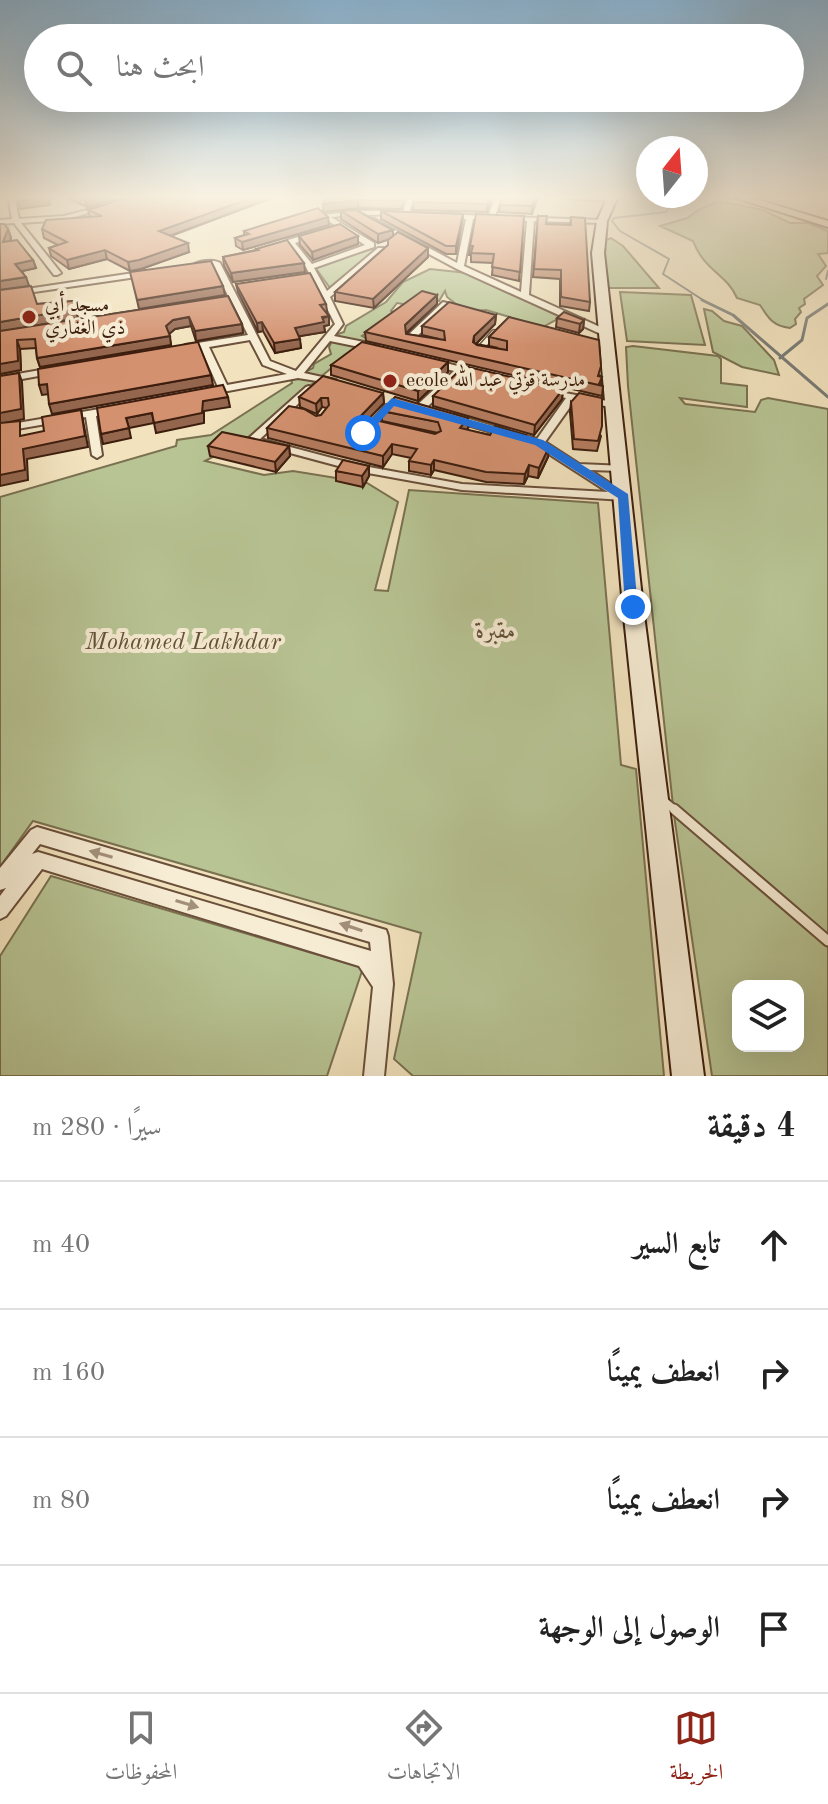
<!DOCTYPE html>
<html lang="ar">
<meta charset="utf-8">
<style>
body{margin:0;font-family:"Old Standard TT",Amiri,serif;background:#f6f6f6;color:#222;direction:rtl}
.controls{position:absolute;right:24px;bottom:24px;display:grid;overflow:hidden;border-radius:16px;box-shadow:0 8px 32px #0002}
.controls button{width:72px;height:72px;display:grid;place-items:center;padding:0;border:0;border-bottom:2px solid #e0e0e0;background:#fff;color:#222;font:40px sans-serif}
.compass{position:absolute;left:636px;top:136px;width:72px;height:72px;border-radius:50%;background:#fff;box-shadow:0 8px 32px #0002;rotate:17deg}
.stop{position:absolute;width:24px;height:24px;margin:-18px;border:6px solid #1a73e8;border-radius:50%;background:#fff}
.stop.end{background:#1a73e8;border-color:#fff;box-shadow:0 2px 8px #0008}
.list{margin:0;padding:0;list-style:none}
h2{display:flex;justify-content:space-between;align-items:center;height:104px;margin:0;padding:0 32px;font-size:34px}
h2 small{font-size:26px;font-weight:400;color:#767676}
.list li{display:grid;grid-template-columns:52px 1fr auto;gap:24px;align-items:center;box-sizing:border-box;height:128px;padding:0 32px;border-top:2px solid #e0e0e0}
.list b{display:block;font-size:30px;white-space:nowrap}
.list em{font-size:26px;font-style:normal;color:#767676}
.icon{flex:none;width:44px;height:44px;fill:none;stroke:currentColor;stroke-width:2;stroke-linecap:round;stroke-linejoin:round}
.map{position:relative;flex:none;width:828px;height:1076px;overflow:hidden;direction:ltr}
.search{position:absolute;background:#fff;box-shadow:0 8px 32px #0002;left:24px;right:24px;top:24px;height:88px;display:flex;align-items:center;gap:20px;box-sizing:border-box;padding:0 28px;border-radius:44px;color:#767676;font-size:30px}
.sheet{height:616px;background:#fff}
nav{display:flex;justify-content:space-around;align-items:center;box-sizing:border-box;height:112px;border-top:2px solid #e0e0e0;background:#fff;font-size:22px;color:#767676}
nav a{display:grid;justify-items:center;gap:4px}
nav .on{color:#8f2418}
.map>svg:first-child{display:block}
.green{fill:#b8c494;stroke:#7a7151;stroke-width:2;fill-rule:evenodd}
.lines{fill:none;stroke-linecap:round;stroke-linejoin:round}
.stream-far1{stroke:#797c77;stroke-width:2}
.stream{stroke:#797c77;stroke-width:3}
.service-far2-casing{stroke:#6a4f3a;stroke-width:8}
.service-far1-casing{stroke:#6a4f3a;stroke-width:11}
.service-casing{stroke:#6a4f3a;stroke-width:13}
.minor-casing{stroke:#6a4f3a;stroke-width:4}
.secondary-casing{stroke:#3d1e0e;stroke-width:4}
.service-far2{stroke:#f7edd5;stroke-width:5}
.service-far1{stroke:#f7edd5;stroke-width:7}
.service{stroke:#f7edd5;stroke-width:9}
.minor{fill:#f7edd5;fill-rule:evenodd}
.secondary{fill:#f7edd5;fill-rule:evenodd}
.wall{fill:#b57d60;stroke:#3d1e0e;stroke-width:2}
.shaded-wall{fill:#94664e;stroke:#3d1e0e;stroke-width:2}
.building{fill:#d39170;stroke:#3d1e0e;stroke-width:2}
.oneway{fill:#a3907b}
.route{fill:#1a73e8}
.poi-dot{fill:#8f2418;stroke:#f7edd5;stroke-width:3}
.labels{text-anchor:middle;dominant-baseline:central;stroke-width:8;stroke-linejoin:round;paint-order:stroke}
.far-poi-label{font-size:20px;fill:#3d1e0e;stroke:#f7edd5;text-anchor:start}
.park-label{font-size:24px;font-style:italic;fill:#625036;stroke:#f7edd5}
</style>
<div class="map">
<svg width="828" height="1076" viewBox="0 0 828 1076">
<rect width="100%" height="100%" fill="#f2e3be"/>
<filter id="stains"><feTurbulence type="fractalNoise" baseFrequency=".0025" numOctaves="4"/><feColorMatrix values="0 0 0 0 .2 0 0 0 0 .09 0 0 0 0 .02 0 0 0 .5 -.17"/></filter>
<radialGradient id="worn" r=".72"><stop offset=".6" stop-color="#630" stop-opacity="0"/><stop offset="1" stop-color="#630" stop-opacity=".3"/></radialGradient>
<g class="green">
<path d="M719,201L763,210L790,223H808L828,231V253L818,254L826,266L817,276L823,285L804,299L805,304L799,308L801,312L795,319L796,324L790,328C773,326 769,319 760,305L737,298C727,274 705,272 693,241L660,226L687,218L698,210Z"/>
<path d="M611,238L623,246L659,288H605L601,242Z"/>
<path d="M373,248L380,250L330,288L315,267Z"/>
<path d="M430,269L467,273L561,317L543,327L486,310L473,311L456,304L447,297L445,291L439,301L421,296L409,305L397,303L391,311L395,315L362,336L371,341L335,365L245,440L205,461L264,475L293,471L367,483L398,502L375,590L388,591L409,490L598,503L621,765L636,769L664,1076H413L394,1059L421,933L33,821L0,867V497L176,446L177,440L211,435L292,383L291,379L313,368L314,364L331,354L329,347L335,335L344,332L346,326L386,302L403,282Z"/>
<path d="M620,292L691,295L705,345L627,341Z"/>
<path d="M704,309L712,311L724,321L742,326L774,360L779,375L742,367L713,352Z"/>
<path d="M633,346L718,356L721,359V383L747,386V407L680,398L685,404L755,412L761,400L768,398L828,409V1076H712L674,815L628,386L626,347ZM738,986H798V1046H738Z"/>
<path d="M51,876L363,968L327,1076H0V956Z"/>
</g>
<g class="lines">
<g class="stream-far1">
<path d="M665,196L672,203L666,212L614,218L612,221L620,231L669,259L663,274L706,302"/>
<path d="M826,279L828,271"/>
</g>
<g class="stream">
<path d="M702,300L733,315L828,397"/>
<path d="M780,358L802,340L807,318L828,304"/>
</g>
<defs>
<g id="service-far2">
<path d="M480,349L494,333"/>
<path d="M378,425L372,424L387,407"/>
</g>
<path id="service-far1" d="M663,800L676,811"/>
<path id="service" d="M674,809L828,941"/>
<g id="minor">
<path d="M8,196H14L19,219L64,216L103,206L106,208L64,220L21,223L61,273L57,275H54L14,223L0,224V220L12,219Z"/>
<path d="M408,196H414L409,213L406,215L403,213Z"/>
<path d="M496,196H502L494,219H473L464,266L521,292L527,221L510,220L508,219V217L604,220L605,221L602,223L534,221L529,295L609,331V335H603L457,269L356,215L331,217L374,243V247L314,268L327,291L378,248H384V252L330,297L343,324L334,336L374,344L378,347L374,350L330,341L304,373L336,380V384L298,378L212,394L207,391L209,389L218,387L201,348L185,351L181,348L185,345L248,335L213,266L197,267L193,265C199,261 214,259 220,263L270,361L296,371L335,324L306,267L287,242L288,240L336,226L322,217V215L355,211H396L398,212V214L367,215L457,263L466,219L446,218L443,216L446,214L488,216ZM341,229L365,245L312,264L295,243ZM250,340L263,365L287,374L227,385L209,347Z"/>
<path d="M564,196H594L615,199L612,201L567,198Z"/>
<path d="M147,271H150V275L0,297V293Z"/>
<path d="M443,302L465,308L461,310L448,307L416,337L422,338V342L407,340V336Z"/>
<path d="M434,360L477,371L479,373L474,376L462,373L423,411H415V407L454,371L431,365V361Z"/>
<path d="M52,368L55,369V373L0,383V377Z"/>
<path d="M309,386L314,389L312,391L260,439L358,465L462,484L608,492L535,445L451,420L450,418L455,415L537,439L566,398L544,393V389L618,403L620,405L615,408L575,400L545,442L579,464L625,466L626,468L625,470L621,471L590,470L630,497L624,500L462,490L357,471L249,442L248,440L249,438L306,387Z"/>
<path d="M111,407L116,410L115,412L96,416L102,455L97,458L92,455L86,417L0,432V426Z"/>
<path d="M37,827L386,930L388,936L393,984L384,1076H364L373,987L359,966L42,869L6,916L0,919V896L6,888L0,890V868L31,830ZM40,844L370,942L371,951L38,852L32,854Z"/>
</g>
<g id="secondary">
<path d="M608,196H618L607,221L604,253L643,607L704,1076H672L623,607L592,253L597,221Z"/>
<path d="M730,196H745L828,221V227Z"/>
</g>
</defs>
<use href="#service-far2" class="service-far2-casing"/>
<use href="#service-far1" class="service-far1-casing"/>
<use href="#service" class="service-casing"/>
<use href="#minor" class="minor-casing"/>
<use href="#secondary" class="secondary-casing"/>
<use href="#service-far2" class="service-far2"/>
<use href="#service-far1" class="service-far1"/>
<use href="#service" class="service"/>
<use href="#minor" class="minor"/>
<use href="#secondary" class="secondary"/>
</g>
<g class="wall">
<path d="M62,196H118L119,198L87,207Z"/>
<path d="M403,196V202L401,209L358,208L323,212V204Z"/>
<path d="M415,196H492L487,212L413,210Z"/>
<path d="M538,196L532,214L499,212L500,205Z"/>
<path d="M272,198L171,236L189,252L141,269L130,271L107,259L69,269L51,256L49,248L58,245L44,238L42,229L90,217L88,210Z"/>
<path d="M341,211L393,236L428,248V257L374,308L335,301V292L388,245L389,239L378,243L341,219Z"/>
<path d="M381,211L463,214L462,222L456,254H446L381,219Z"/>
<path d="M524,216L519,281L492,275L493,263L471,262V255H469L470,246Z"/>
<path d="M538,216L546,224L570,225L571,217L590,302L589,311L560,306V279L533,277Z"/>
<path d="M0,224L8,229L11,238L10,241L33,260L36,268L22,271L29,286L11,288L37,304L73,301L78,318L34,326L228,296L242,324L243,333L196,341L191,326L175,329L169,334L171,345L40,367L37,358L36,348L20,349L21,370L0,374Z"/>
<path d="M329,225L243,250L236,246L235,238L244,235V231Z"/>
<path d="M299,236H358V244L313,260L300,245Z"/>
<path d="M256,249L305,272L233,282L224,266L223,257L256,250Z"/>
<path d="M236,284L326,304L329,325L324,326L325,332L299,336L301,348L275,353L263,331L258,332L238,292Z"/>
<path d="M437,304L406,334L439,339L422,335V326L496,315L495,324L476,344L498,348L489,346V337L509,317L602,377L601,385L603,386L602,396L366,341L365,332Z"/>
<path d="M557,318L584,320L583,329L579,333L556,327Z"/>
<path d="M448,362V372L418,401L331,375V365Z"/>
<path d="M563,389L562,399L534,435L433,406V396Z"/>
<path d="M383,393L384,403L358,430L435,434L438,433L382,421V411L468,428L466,430L490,435H526V440L548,457L538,478L528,476L524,484L486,482L434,470L431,475L409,471V461L411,458L392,454L383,467L268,438L267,428L321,415L327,408L322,407L317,414L300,407L299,397Z"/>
<path d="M571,402L601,436L597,451L573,449L570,412Z"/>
<path d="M208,446H289L290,456L276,472L210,456Z"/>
<path d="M336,471L369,476L363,487L336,481Z"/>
</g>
<g class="shaded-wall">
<path d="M98,196H118L119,198L87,207L85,199Z"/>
<path d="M257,196H272V198L161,239L159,231Z"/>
<path d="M490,196H492L487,212V204Z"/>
<path d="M536,196H538L532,214V206Z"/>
<path d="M48,197L50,205L20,209L18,201Z"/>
<path d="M358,200V208L323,212V204Z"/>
<path d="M463,214L462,222L456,254V246Z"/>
<path d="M328,217L329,225L243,250L242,242Z"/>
<path d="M8,229L11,238L6,251L3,242Z"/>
<path d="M393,230V238L378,243V234Z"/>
<path d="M358,236V244L313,260L312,252Z"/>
<path d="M188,243L189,252L141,269L130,271L128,262Z"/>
<path d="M428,248V257L374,308L373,299Z"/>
<path d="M105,250L107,259L69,269L67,260Z"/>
<path d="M33,260L36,268L18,272L15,264Z"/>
<path d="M304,263L305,272L233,282L231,273Z"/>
<path d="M26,277L29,286L0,290V281Z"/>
<path d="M223,286L225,295L139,309L137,300Z"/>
<path d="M437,295V304L405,334V325Z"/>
<path d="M75,309L78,318L0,332V322Z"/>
<path d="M496,315L495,324L474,346V336Z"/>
<path d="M329,316V325L324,326L325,332L295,337V328Z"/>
<path d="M189,317L191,326L175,329L168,335L166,326L173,320Z"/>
<path d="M584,320L583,329L579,333L580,324Z"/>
<path d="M262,322L263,331L258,332L257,323Z"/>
<path d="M242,324L243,333L196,341L195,331Z"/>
<path d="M170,336L171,345L40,367L37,358Z"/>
<path d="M300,339L301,348L275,353L274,343Z"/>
<path d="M17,340L20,349L21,370L0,374V364Z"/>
<path d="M448,362V372L418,401V391Z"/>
<path d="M19,373L22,382L24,419L0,424V413Z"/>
<path d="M211,375L213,385L52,414L49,404Z"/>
<path d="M47,384L50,394L42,395L39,385Z"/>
<path d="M563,389L562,399L534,435L535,425Z"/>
<path d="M383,393L384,403L355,433L354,423Z"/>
<path d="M228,397L230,407L204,411V423L156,433L154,423L203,401Z"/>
<path d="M321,398L322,407L317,414L316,404Z"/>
<path d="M81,410L88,447L27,459L28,480L0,486V475L23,449Z"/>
<path d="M152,413L154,423L129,428L126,418Z"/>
<path d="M468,418V428L460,438V428Z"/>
<path d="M129,428L131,438L103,444L101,434Z"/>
<path d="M392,444V454L383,467V456Z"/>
<path d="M289,446L290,456L276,472L275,462Z"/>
<path d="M549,447L548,457L538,478L539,468Z"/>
<path d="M434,460V470L431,475V465Z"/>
<path d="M529,465L528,476L524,484L525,474Z"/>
<path d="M369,466V476L363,487L362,476Z"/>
</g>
<g class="building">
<path d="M17,196H48V197L18,201Z"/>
<path d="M78,196H98L85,199Z"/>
<path d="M132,196H257L159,231L188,243L139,260L128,262L105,250L67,260L49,248L67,242L42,229L46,220L102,216L88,210Z"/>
<path d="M327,196H402L401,201L358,200L323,204Z"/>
<path d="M415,196H490L487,204L413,202Z"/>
<path d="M503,196H536L532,206L500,205Z"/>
<path d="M318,208L328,217L242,242L235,238L249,234L244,231Z"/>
<path d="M356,210L393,230L378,234L341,211Z"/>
<path d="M381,211L463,214L456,246H446Z"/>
<path d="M476,214L524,216L520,272L492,267L494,254L471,253L473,246H470Z"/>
<path d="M538,216H547L546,224L571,225V217L585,218L590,302L561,297V270L534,269Z"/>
<path d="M0,224H4L8,229L3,242L17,240L33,260L15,264L26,277L0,281Z"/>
<path d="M340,224L358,236L312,252L299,236Z"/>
<path d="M398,232L428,248L373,299L335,292L388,245V240Z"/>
<path d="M287,240L304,263L231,273L223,257L258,250L256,249Z"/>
<path d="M211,261L223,286L137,300L130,272Z"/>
<path d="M310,273L326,304L320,305L329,316L322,317L324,322L295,328L300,339L274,343L262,322L257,323L236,284Z"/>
<path d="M31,286L37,304L73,301L75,309L0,322V290Z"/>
<path d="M422,291L437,295L405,325L406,334L445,340L444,331L422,326L449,302L496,315L474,336L473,342L477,345L507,350V341L489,337L509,317L599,340L601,366L598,376L602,377L599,384L603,386L365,332Z"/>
<path d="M228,296L242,324L195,331L189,317L173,320L166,326L170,336L37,358L35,339L17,340L18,361L0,364V331Z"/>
<path d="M564,312L584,320L580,324L557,318Z"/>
<path d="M198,342L211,375L49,404L47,384L39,385L38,369Z"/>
<path d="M362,342L448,362L418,391L331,365Z"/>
<path d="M464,366L563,389L535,425L433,396Z"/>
<path d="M19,373L21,409L0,413V376Z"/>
<path d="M323,376L383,393L354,423L358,430L368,429L375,420L435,434L441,431L438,422L382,411L395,397L468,418L460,428L490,435L495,426L526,435L523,440L549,447L539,468L529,465L525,474L486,472L434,460L431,465L409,461L417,449L392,444L383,456L267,428L289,406L304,409L316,416L321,415L329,405L328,398H321L316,404L299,397Z"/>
<path d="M223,385L228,397L203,401L202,413L154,423L152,413L126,418L129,428L101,434L97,408Z"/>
<path d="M579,393L602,398V426L598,441L574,439L571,402Z"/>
<path d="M81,410L85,436L23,449L25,470L0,475V423L20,421V436L44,431L42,417Z"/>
<path d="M222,432L289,446L275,462L208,446Z"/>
<path d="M343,460L369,466L362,476L336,471Z"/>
</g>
<defs><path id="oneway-solid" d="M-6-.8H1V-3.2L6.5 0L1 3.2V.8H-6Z" transform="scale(2)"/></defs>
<g class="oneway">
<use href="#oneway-solid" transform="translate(101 854) rotate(-164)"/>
<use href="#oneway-solid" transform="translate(187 904) rotate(17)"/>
<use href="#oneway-solid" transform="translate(351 927) rotate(-162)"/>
</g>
<linearGradient id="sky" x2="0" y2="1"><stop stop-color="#8bb7d7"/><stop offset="0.57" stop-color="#f9f2e2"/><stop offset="1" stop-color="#f9f2e2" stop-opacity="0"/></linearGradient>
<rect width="828" height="346" fill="url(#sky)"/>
<path class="route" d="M392,398L543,440L628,494L638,610H628L625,607L618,498L535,445L394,406L367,436H359V431Z"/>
<g class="poi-dot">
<circle cx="29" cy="317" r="8"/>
<circle cx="390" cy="381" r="8"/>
</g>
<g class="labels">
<g class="far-poi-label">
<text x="45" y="306">مسجد أبي<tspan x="45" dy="23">ذي الغفاري</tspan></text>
<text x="406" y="381">ecole مدرسة قوتي عبد الله</text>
</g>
<g class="park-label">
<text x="496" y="632">مقبرة</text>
<text x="183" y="643">Mohamed Lakhdar</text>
</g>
</g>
<rect width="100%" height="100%" filter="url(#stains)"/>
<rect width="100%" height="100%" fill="url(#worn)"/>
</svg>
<div class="controls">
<button><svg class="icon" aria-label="layers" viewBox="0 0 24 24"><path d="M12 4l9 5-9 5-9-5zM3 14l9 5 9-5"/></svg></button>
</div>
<svg class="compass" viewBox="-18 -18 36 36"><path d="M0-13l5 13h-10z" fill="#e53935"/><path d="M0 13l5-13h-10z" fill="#767676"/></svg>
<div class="stop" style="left:363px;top:433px"></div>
<div class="stop end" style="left:633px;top:607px"></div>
<div class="search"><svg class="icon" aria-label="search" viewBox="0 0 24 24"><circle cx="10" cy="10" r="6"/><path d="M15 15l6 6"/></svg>ابحث هنا</div>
</div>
<section class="sheet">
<h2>4 دقيقة<small>سيرًا · 280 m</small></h2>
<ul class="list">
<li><svg class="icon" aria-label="ahead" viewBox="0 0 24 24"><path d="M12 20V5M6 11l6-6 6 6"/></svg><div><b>تابع السير</b></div><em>40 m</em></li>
<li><svg class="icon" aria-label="right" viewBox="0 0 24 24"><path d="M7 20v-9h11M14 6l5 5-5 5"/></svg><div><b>انعطف يمينًا</b></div><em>160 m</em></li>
<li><svg class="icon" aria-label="right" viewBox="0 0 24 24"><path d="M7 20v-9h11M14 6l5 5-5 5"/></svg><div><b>انعطف يمينًا</b></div><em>80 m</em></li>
<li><svg class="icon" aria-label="arrive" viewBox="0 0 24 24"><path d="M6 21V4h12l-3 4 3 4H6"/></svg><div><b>الوصول إلى الوجهة</b></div></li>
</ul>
</section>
<nav>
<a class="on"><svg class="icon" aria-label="map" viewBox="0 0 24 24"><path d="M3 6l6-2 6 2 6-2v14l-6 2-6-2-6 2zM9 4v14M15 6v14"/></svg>الخريطة</a>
<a><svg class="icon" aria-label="directions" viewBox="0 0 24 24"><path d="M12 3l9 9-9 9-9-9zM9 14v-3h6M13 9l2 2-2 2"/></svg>الاتجاهات</a>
<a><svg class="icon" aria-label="saved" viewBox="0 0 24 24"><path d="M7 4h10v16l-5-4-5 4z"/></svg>المحفوظات</a>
</nav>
